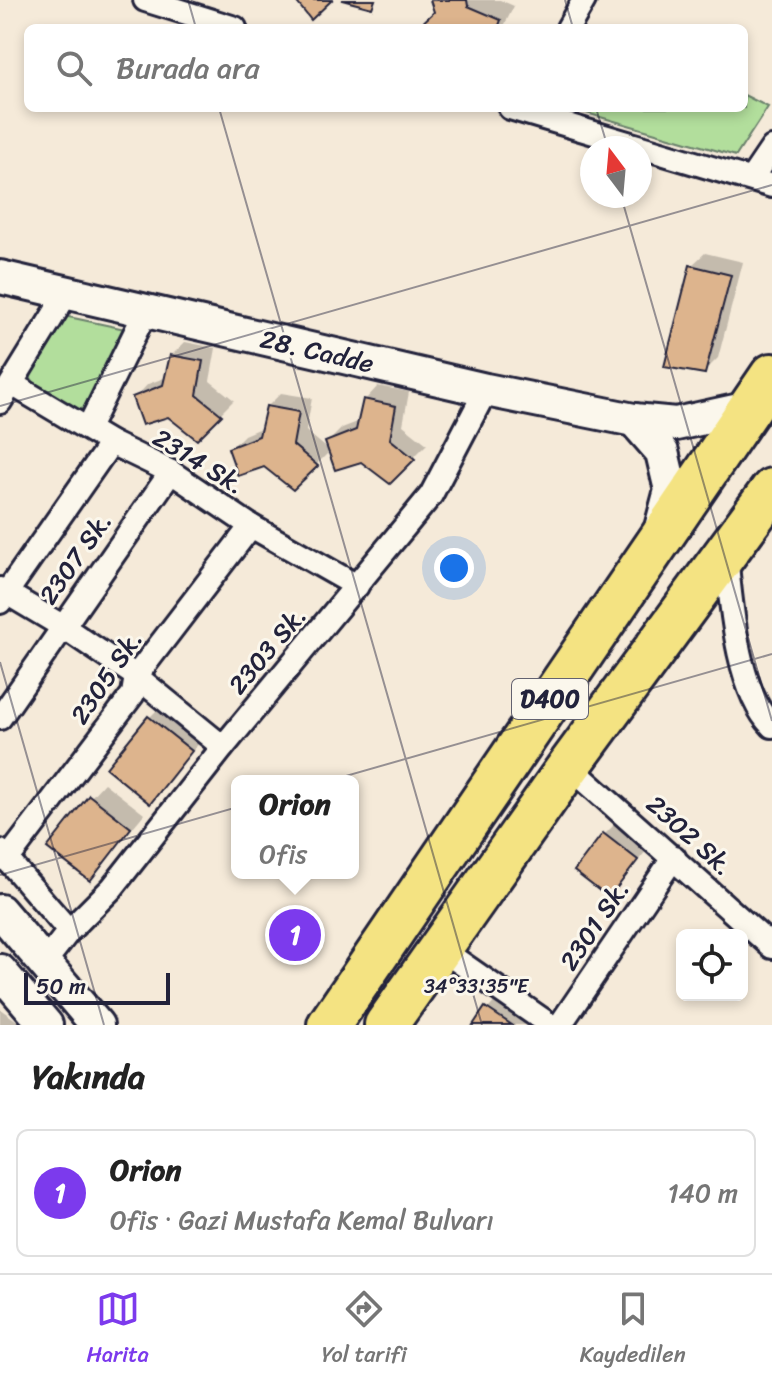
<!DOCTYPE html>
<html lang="tr">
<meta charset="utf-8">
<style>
body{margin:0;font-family:Sriracha,sans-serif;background:#f2f2f2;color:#222}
.controls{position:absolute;right:24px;bottom:24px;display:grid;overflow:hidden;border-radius:12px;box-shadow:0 4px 12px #0003}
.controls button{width:72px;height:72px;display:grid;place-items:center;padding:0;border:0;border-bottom:2px solid #e0e0e0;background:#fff;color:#222;font:40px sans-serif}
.compass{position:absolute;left:580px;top:136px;width:72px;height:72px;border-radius:50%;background:#fff;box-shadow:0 4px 12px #0003;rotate:344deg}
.scale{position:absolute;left:24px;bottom:20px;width:146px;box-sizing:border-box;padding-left:8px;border:4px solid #22223b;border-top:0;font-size:22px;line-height:28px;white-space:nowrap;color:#22223b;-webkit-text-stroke:6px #fbf7ec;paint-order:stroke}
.you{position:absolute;left:454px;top:568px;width:28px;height:28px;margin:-20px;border:6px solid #fff;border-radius:50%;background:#1a73e8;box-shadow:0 0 0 12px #1a73e833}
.badge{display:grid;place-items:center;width:52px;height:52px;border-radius:50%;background:#7c3aed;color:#fff;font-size:26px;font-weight:700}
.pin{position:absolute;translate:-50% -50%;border:4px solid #fff;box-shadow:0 2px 8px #0006}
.popup{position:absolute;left:231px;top:775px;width:128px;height:104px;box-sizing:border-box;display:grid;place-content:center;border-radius:12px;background:#fff;filter:drop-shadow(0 2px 6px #0005);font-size:26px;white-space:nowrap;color:#767676}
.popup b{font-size:30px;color:#222}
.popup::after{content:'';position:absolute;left:50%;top:100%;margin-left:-16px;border:16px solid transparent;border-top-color:#fff}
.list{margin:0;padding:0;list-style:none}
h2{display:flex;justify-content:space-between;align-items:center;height:104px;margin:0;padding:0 32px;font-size:34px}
h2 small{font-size:26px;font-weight:400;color:#767676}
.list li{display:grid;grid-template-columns:52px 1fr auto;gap:24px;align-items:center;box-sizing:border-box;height:128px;margin:0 16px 16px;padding:0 16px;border:2px solid #e0e0e0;border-radius:12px}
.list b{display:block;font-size:30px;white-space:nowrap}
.list p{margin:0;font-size:26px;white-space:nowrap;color:#767676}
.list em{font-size:26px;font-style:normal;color:#767676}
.icon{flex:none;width:44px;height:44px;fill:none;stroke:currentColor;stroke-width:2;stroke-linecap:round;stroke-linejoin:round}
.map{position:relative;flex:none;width:772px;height:1025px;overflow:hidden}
.search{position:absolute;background:#fff;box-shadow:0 4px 12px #0003;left:24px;right:24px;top:24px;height:88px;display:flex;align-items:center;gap:20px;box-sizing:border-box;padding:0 28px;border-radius:12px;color:#767676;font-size:30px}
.sheet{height:248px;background:#fff}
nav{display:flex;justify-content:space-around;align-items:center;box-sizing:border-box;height:112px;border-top:2px solid #e0e0e0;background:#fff;font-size:22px;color:#767676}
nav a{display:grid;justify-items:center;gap:4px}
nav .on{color:#7c3aed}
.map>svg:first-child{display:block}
.green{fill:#b2de9c;stroke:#6a806c;stroke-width:2}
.shadow{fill:#0003}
.building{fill:#ddb48d;stroke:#22223b;stroke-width:2}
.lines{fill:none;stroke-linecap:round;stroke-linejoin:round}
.street-casing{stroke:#22223b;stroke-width:28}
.secondary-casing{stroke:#22223b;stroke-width:38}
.highway-casing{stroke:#22223b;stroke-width:48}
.street{stroke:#fbf7ec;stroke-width:22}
.secondary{stroke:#fbf7ec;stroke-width:32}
.highway{stroke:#f4e382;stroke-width:42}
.ticks{fill:none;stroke:#22223b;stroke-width:2;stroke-opacity:0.45}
.labels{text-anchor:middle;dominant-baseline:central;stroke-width:6;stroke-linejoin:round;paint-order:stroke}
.shield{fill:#fbf7ec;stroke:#636270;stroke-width:2}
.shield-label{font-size:24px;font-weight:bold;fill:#22223b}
.street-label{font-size:26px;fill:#22223b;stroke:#fbf7ec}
.ticks-label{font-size:20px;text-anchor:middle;fill:#22223b;stroke:#fbf7ec;stroke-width:6;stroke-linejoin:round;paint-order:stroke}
</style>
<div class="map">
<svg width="772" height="1025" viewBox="0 0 772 1025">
<rect width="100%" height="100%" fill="#f5ead9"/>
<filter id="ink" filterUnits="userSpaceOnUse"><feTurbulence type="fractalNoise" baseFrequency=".0125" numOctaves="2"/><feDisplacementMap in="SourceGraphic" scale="16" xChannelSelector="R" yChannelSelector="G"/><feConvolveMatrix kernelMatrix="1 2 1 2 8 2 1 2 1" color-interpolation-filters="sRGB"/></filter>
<g filter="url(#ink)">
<g class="green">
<path d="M744,95L768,107L736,156L569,108H744Z"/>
<path d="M64,316L125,329L86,408L79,409L36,385L31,378L32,368Z"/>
</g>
<g class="shadow">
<path d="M432,0H500L514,6L503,28H420L436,12Z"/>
<path d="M705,253L743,262L718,358L704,372L691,266Z"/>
<path d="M185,342L216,348L210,381L234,400L197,437L169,415L135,398L148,384L167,377L171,356Z"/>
<path d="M378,386L409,392L403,425L427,444L390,481L362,459L328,442L342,428L360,421L365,400Z"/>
<path d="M281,393L312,398L306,431L330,451L293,488L264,465L231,448L244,435L263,427L267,407Z"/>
<path d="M163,704L204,737L163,787L149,718Z"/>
<path d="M104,783L144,814L90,879L91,797Z"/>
<path d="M618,821L651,845L609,896L605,834Z"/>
<path d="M500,995L534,1017L528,1025H475Z"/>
<path d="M0,1009L23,1025H0Z"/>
</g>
<g class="building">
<path d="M295,0H332L311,20Z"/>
<path d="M342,0H375L372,8Z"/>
<path d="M430,0H467L468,6L501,20L498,28H417L434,12Z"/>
<path d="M690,265L731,275L705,374L664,367Z"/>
<path d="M170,355L203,361L197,395L222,415L197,440L168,417L142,425L132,397L163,385Z"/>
<path d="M363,399L396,406L390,439L415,459L390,484L361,462L335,470L325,442L356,430Z"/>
<path d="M266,406L299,412L293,445L318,466L293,490L264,467L238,476L228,448L259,436Z"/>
<path d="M148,716L192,751L150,804L106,768Z"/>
<path d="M89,795L131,828L90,881L47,848Z"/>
<path d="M603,833L638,860L609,898L574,871Z"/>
<path d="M485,1007L512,1025H473Z"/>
</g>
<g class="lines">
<defs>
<g id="street">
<path d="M145,0L235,28"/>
<path d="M568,28L584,0"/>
<path d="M510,108L772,186"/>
<path d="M751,179L772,148"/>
<path d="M12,384L111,443L171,472L251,526L357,586"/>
<path d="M0,402L67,293"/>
<path d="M88,428L145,313"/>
<path d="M726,555C731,603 737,691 772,726"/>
<path d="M0,589L62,626L136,676L223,747"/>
<path d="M0,602L111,443"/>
<path d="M0,718L171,472"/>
<path d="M569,766L772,947"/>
<path d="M0,851L69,931"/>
<path d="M7,860L133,694L136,676L251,526"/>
<path d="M438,947L550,1025"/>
<path d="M44,963L69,931L112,888L223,747L431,495L486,390"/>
<path d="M560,1025L674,857"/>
</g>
<g id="secondary">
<path d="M0,277L486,390L634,420L676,424L749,408"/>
<path d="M634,420L662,452L671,490L661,528"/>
<path d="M0,911L97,1025"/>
<path d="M0,971L46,1025"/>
</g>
<g id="highway">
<path d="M329,1025L772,375"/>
<path d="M386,1025L569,766L772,490"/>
</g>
</defs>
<use href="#street" class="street-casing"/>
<use href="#secondary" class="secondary-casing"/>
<use href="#highway" class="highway-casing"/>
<use href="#street" class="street"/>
<use href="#secondary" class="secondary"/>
<use href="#highway" class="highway"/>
</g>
</g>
<path class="ticks" d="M188,0L196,28M565,0L573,28M219,108L482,1025M596,108L608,148M621,196L772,721M0,406L772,185M0,662L104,1025M0,875L772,654"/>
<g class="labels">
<rect class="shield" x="512" y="679" width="76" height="40" rx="6"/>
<g class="shield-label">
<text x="550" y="699">D400</text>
</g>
<g class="street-label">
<text transform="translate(317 351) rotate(13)">28. Cadde</text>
<text transform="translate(199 461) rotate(31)">2314 Sk.</text>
<text transform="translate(75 558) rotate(-55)">2307 Sk.</text>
<text transform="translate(267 650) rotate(-50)">2303 Sk.</text>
<text transform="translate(106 677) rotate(-56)">2305 Sk.</text>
<text transform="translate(690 835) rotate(42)">2302 Sk.</text>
<text transform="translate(594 925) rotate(-56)">2301 Sk.</text>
</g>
</g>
<g class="ticks-label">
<text x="476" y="993">34°33'35"E</text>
</g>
</svg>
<div class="controls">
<button><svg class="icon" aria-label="locate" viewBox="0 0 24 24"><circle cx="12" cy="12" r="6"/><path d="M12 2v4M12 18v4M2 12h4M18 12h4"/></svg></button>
</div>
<svg class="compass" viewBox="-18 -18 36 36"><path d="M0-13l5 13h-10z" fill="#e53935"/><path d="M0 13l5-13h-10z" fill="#767676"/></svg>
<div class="scale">50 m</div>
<div class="you"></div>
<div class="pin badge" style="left:295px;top:935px">1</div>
<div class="popup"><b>Orion</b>Ofis</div>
<div class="search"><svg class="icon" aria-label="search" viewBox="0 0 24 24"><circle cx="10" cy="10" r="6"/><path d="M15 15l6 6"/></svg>Burada ara</div>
</div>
<section class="sheet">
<h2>Yakında<small></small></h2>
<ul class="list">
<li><span class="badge">1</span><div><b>Orion</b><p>Ofis · Gazi Mustafa Kemal Bulvarı</p></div><em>140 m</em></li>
</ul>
</section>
<nav>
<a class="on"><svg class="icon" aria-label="map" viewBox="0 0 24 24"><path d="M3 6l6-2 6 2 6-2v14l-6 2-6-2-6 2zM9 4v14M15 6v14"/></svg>Harita</a>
<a><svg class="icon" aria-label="directions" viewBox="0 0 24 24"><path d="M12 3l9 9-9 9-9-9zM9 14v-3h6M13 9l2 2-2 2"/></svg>Yol tarifi</a>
<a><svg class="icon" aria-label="saved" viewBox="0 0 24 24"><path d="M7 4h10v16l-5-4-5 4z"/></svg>Kaydedilen</a>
</nav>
